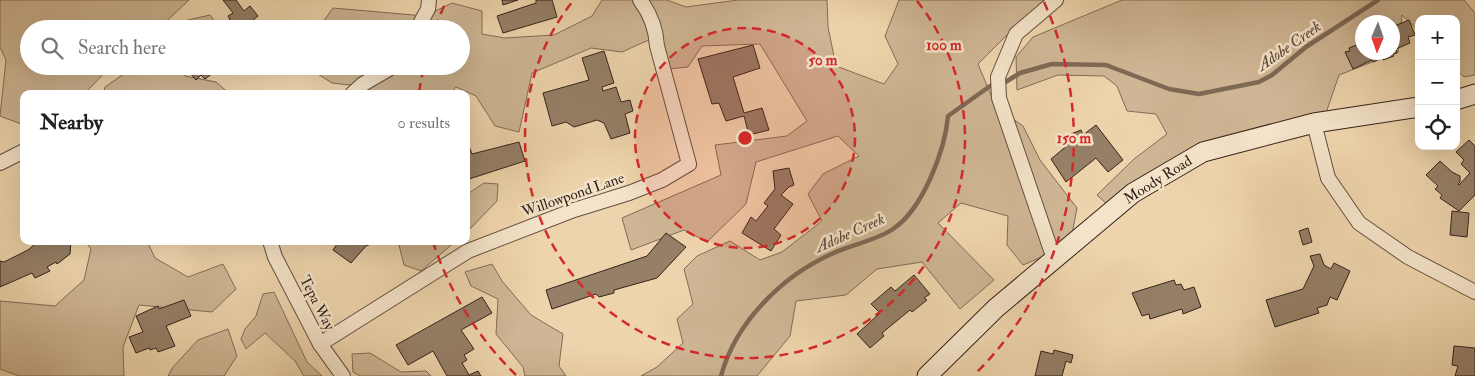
<!DOCTYPE html>
<meta charset="utf-8">
<style>
body{margin:0;font-family:"IM FELL Double Pica",serif;background:#f2f2f2;color:#202124}
.controls{position:absolute;right:15px;top:15px;display:grid;overflow:hidden;border-radius:10px;box-shadow:0 5px 20px #0002}
.controls button{width:45px;height:45px;display:grid;place-items:center;padding:0;border:0;border-bottom:1px solid #e0e0e0;background:#fff;color:#202124;font:25px sans-serif}
.compass{position:absolute;left:1355px;top:15px;width:45px;height:45px;border-radius:50%;background:#fff;box-shadow:0 5px 20px #0002;rotate:182deg}
.list{margin:0;padding:0;list-style:none}
h2{display:flex;justify-content:space-between;align-items:center;height:65px;margin:0;padding:0 20px;font-size:21px}
h2 small{font-size:16px;font-weight:400;color:#757577}
.icon{flex:none;width:28px;height:28px;fill:none;stroke:currentColor;stroke-width:2;stroke-linecap:round;stroke-linejoin:round}
.map{position:relative;flex:none;width:1475px;height:376px;overflow:hidden}
.search{position:absolute;background:#fff;box-shadow:0 5px 20px #0002;left:20px;top:20px;width:450px;height:55px;display:flex;align-items:center;gap:12px;box-sizing:border-box;padding:0 18px;border-radius:28px;color:#757577;font-size:19px}
.panel{position:absolute;background:#fff;box-shadow:0 5px 20px #0002;left:20px;top:90px;width:450px;height:155px;border-radius:10px}
.map>svg:first-child{display:block}
.green{fill:#cfb694;stroke:#826c58;fill-rule:evenodd}
.lines{fill:none;stroke-linecap:round;stroke-linejoin:round}
.stream{stroke:#7e6955;stroke-width:4.5}
.building{fill:#957f67;stroke:#35231c}
.street-casing{stroke:#634f40;stroke-width:16}
.secondary-casing{stroke:#35231c;stroke-width:21}
.street{stroke:#f4e3c9;stroke-width:14}
.secondary{stroke:#f4e3c9;stroke-width:19}
.ring{fill:none;stroke:#d62828;stroke-width:2.5;stroke-dasharray:9 6}
.labels{text-anchor:middle;dominant-baseline:central;stroke-width:5;stroke-linejoin:round;paint-order:stroke}
.street-label{font-size:15px;fill:#35231c;stroke:#f4e3c9}
.water-label{font-size:16px;font-style:italic;fill:#5a4638;stroke:#f4e3c9}
.centre{fill:#d62828;stroke:#f4e3c9;stroke-width:2.5}
.ring-label{font-size:15px;text-anchor:middle;font-weight:bold;fill:#d62828;stroke:#f4e3c9;stroke-width:5;stroke-linejoin:round;paint-order:stroke}
</style>
<div class="map">
<svg width="1475" height="376" viewBox="0 0 1475 376">
<rect width="100%" height="100%" fill="#eed4ac"/>
<filter id="stains"><feTurbulence type="fractalNoise" baseFrequency=".004" numOctaves="4"/><feColorMatrix values="0 0 0 0 .2 0 0 0 0 .09 0 0 0 0 .02 0 0 0 .5 -.17"/></filter>
<radialGradient id="worn" r=".72"><stop offset=".6" stop-color="#630" stop-opacity="0"/><stop offset="1" stop-color="#630" stop-opacity=".3"/></radialGradient>
<g class="green">
<path d="M0,0H189L158,29H29V66H111L84,94H24V125L0,116L6,60L0,47Z"/>
<path d="M602,0H667L686,7L738,0H827L828,27L836,66L884,84L898,64L885,36L899,0H1049L1005,37L978,64L996,107L1023,126L1040,160L1077,208L1070,245L1023,265L1007,245L1008,216L961,203L938,223L994,280L960,309L922,262L877,269L846,295L796,301L790,336L757,376H641L657,367L683,343L677,319L693,304L684,269L697,256L730,241L760,260L782,252L822,221L808,194L823,174L859,156L838,136L756,162L746,204L707,242L684,230L631,250L622,218L721,175L715,145L787,136L807,121L760,44L702,46L688,67L669,69L651,39L622,52L591,48L532,73L519,132L495,126L476,96L456,87L450,94H366L368,87L332,83L305,66H461V29H318L333,8L425,16L452,3L482,11V34L505,38L554,35L592,16Z"/>
<path d="M1122,0H1464L1475,13V75L1464,77L1456,69V19H1419V31L1402,15L1398,52L1339,75L1325,116L1205,142L1109,206L1097,195L1134,159L1167,134L1156,114L1127,111L1117,86L1104,76L1058,75L1017,90L1016,57L1033,37ZM1362,22H1392V52H1362Z"/>
<path d="M210,15L220,29H176L184,21Z"/>
<path d="M141,66H186L185,76L216,82L230,94H103L105,87L128,71Z"/>
<path d="M484,183L498,184L497,201L466,233V195Z"/>
<path d="M85,241H147L155,258L188,277L223,264L236,289L212,312L139,305L123,347L124,376H19L0,369V301L55,306L84,280L91,249Z"/>
<path d="M398,241H456L421,271L404,265Z"/>
<path d="M492,264L502,281L531,315L563,334L559,366L566,376H525L523,367L496,334L498,299L471,286L465,272Z"/>
<path d="M274,292L307,362L322,376H304L295,361L265,333L246,349L241,339L245,329L256,316L263,294Z"/>
<path d="M228,329L237,356L224,376H168L173,367L198,340Z"/>
<path d="M370,353L401,372L426,371L431,376H360L353,372L352,354Z"/>
</g>
<g class="lines">
<g class="stream">
<path d="M1004,83L1020,73L1052,64L1106,65L1169,89L1199,94L1259,82L1272,75L1306,47L1378,0"/>
<path d="M721,376C736,321 784,274 836,252C854,244 877,240 893,229C923,209 945,150 948,116L993,84"/>
</g>
</g>
<g class="building">
<path d="M223,0H236L244,11L250,6L258,16L242,29H228L233,25L228,16L233,13Z"/>
<path d="M502,0H518L503,5Z"/>
<path d="M536,0H552L557,17L503,33L497,16L536,3Z"/>
<path d="M1409,20L1415,35L1408,37L1410,43L1396,49L1397,53L1393,54L1394,56L1383,60L1382,58L1373,62L1372,60L1353,69L1345,52L1350,51L1349,48L1362,43V52H1392V27Z"/>
<path d="M753,45L760,68L733,77L744,113L762,108L769,130L749,135L744,116L726,121L719,103L712,104L698,59Z"/>
<path d="M604,51L614,83L602,87L603,91L616,87L621,102L630,100L633,111L625,114L630,133L611,139L604,123L597,120L574,127L566,122L552,126L543,93L589,80L582,58Z"/>
<path d="M230,66L224,70L221,67L205,79L201,75L196,80L185,67Z"/>
<path d="M1096,125L1123,160L1108,172L1096,158L1066,182L1051,159L1069,144L1067,140L1071,134L1081,130L1083,135Z"/>
<path d="M466,138L472,154L519,142L525,161L466,180Z"/>
<path d="M1469,140L1475,146V195L1459,211L1440,198L1442,195L1435,189L1438,186L1426,175L1440,161L1452,172L1460,176V182L1458,184L1459,185L1470,173L1461,164L1464,160L1456,152Z"/>
<path d="M789,168L794,185L789,187L781,195L793,204L774,229L781,235L771,251L742,233L751,217L756,221L768,206L764,203L775,189L773,171Z"/>
<path d="M1452,211L1469,213L1467,237L1450,235Z"/>
<path d="M1308,228L1312,242L1303,245L1299,231Z"/>
<path d="M666,233L686,247L657,278L614,290V293L599,297L596,294L552,309L546,290L647,256Z"/>
<path d="M39,241H71L70,254L57,264L56,262L47,267L50,271L35,278L32,273L0,287V261L4,262L28,250Z"/>
<path d="M378,241L366,246L351,263L333,250L339,241Z"/>
<path d="M1320,254L1324,265L1331,269L1334,263L1350,271L1337,300L1330,297L1327,305L1317,308L1319,313L1275,327L1266,300L1303,289L1314,266L1310,256Z"/>
<path d="M914,275L930,294L924,298L927,300L912,312L910,310L882,333L884,336L870,348L857,334L880,313L871,304L891,287L895,291Z"/>
<path d="M1174,280L1176,285L1181,284L1184,290L1194,287L1201,307L1183,314L1182,309L1150,319L1149,314L1142,316L1132,293Z"/>
<path d="M482,297L492,313L461,330L474,349L464,355L467,360L462,363L469,375L478,371L481,376H447L433,351L408,365L396,345Z"/>
<path d="M184,300L191,316L166,326L175,346L158,352L156,348L150,350L149,348L136,353L129,337L143,332L136,316L158,306L159,309Z"/>
<path d="M1454,346L1475,348V376H1455L1458,366L1452,365Z"/>
<path d="M1054,350L1073,355L1071,363L1066,361L1062,376H1035L1041,351L1053,354Z"/>
</g>
<g class="lines">
<defs>
<g id="street">
<path d="M417,29L428,9L429,0"/>
<path d="M352,94L363,84L394,66"/>
<path d="M1314,123L1328,178L1359,223L1408,257L1475,292"/>
<path d="M0,163L24,151"/>
<path d="M270,241L275,257L320,344L343,376"/>
<path d="M1054,259L999,98L998,77L1016,34L1056,0"/>
<path d="M320,344L468,251L574,210L629,193L662,180L689,164L657,46C656,29 650,13 640,0"/>
</g>
<g id="secondary">
<path d="M1456,100L1475,94"/>
<path d="M927,376L996,308L1133,193L1203,152L1314,123L1419,107"/>
</g>
</defs>
<use href="#street" class="street-casing"/>
<use href="#secondary" class="secondary-casing"/>
<use href="#street" class="street"/>
<use href="#secondary" class="secondary"/>
</g>
<circle cx="745" cy="138" r="110" fill="#d62828" fill-opacity=".12"/>
<g class="ring">
<circle cx="745" cy="138" r="110"/>
<path d="M917 1A220 220 0 1 1 573 1"/>
<path d="M516 375A329 329 0 0 1 433 242M419 92A329 329 0 0 1 424 67M435 28A329 329 0 0 1 446 2M1044 2A329 329 0 0 1 974 375"/>
</g>
<g class="labels">
<g class="street-label">
<text transform="translate(1158 180) rotate(-32)">Moody Road</text>
<text transform="translate(573 195) rotate(-19)">Willowpond Lane</text>
<text transform="translate(317 303) rotate(63)">Tepa Way</text>
</g>
<g class="water-label">
<text transform="translate(1289 46) rotate(-35)">Adobe Creek</text>
<text transform="translate(850 233) rotate(-24)">Adobe Creek</text>
</g>
</g>
<circle cx="745" cy="138" r="8" class="centre"/>
<g class="ring-label">
<text x="944" y="50">100 m</text>
<text x="823" y="65">50 m</text>
<text x="1074" y="143">150 m</text>
</g>
<rect width="100%" height="100%" filter="url(#stains)"/>
<rect width="100%" height="100%" fill="url(#worn)"/>
</svg>
<div class="controls">
<button>+</button>
<button>−</button>
<button><svg class="icon" aria-label="locate" viewBox="0 0 24 24"><circle cx="12" cy="12" r="6"/><path d="M12 2v4M12 18v4M2 12h4M18 12h4"/></svg></button>
</div>
<svg class="compass" viewBox="-18 -18 36 36"><path d="M0-13l5 13h-10z" fill="#e53935"/><path d="M0 13l5-13h-10z" fill="#757577"/></svg>
<div class="search"><svg class="icon" aria-label="search" viewBox="0 0 24 24"><circle cx="10" cy="10" r="6"/><path d="M15 15l6 6"/></svg>Search here</div>
<section class="panel">
<h2>Nearby<small>0 results</small></h2>
<ul class="list">
</ul>
</section>
</div>
